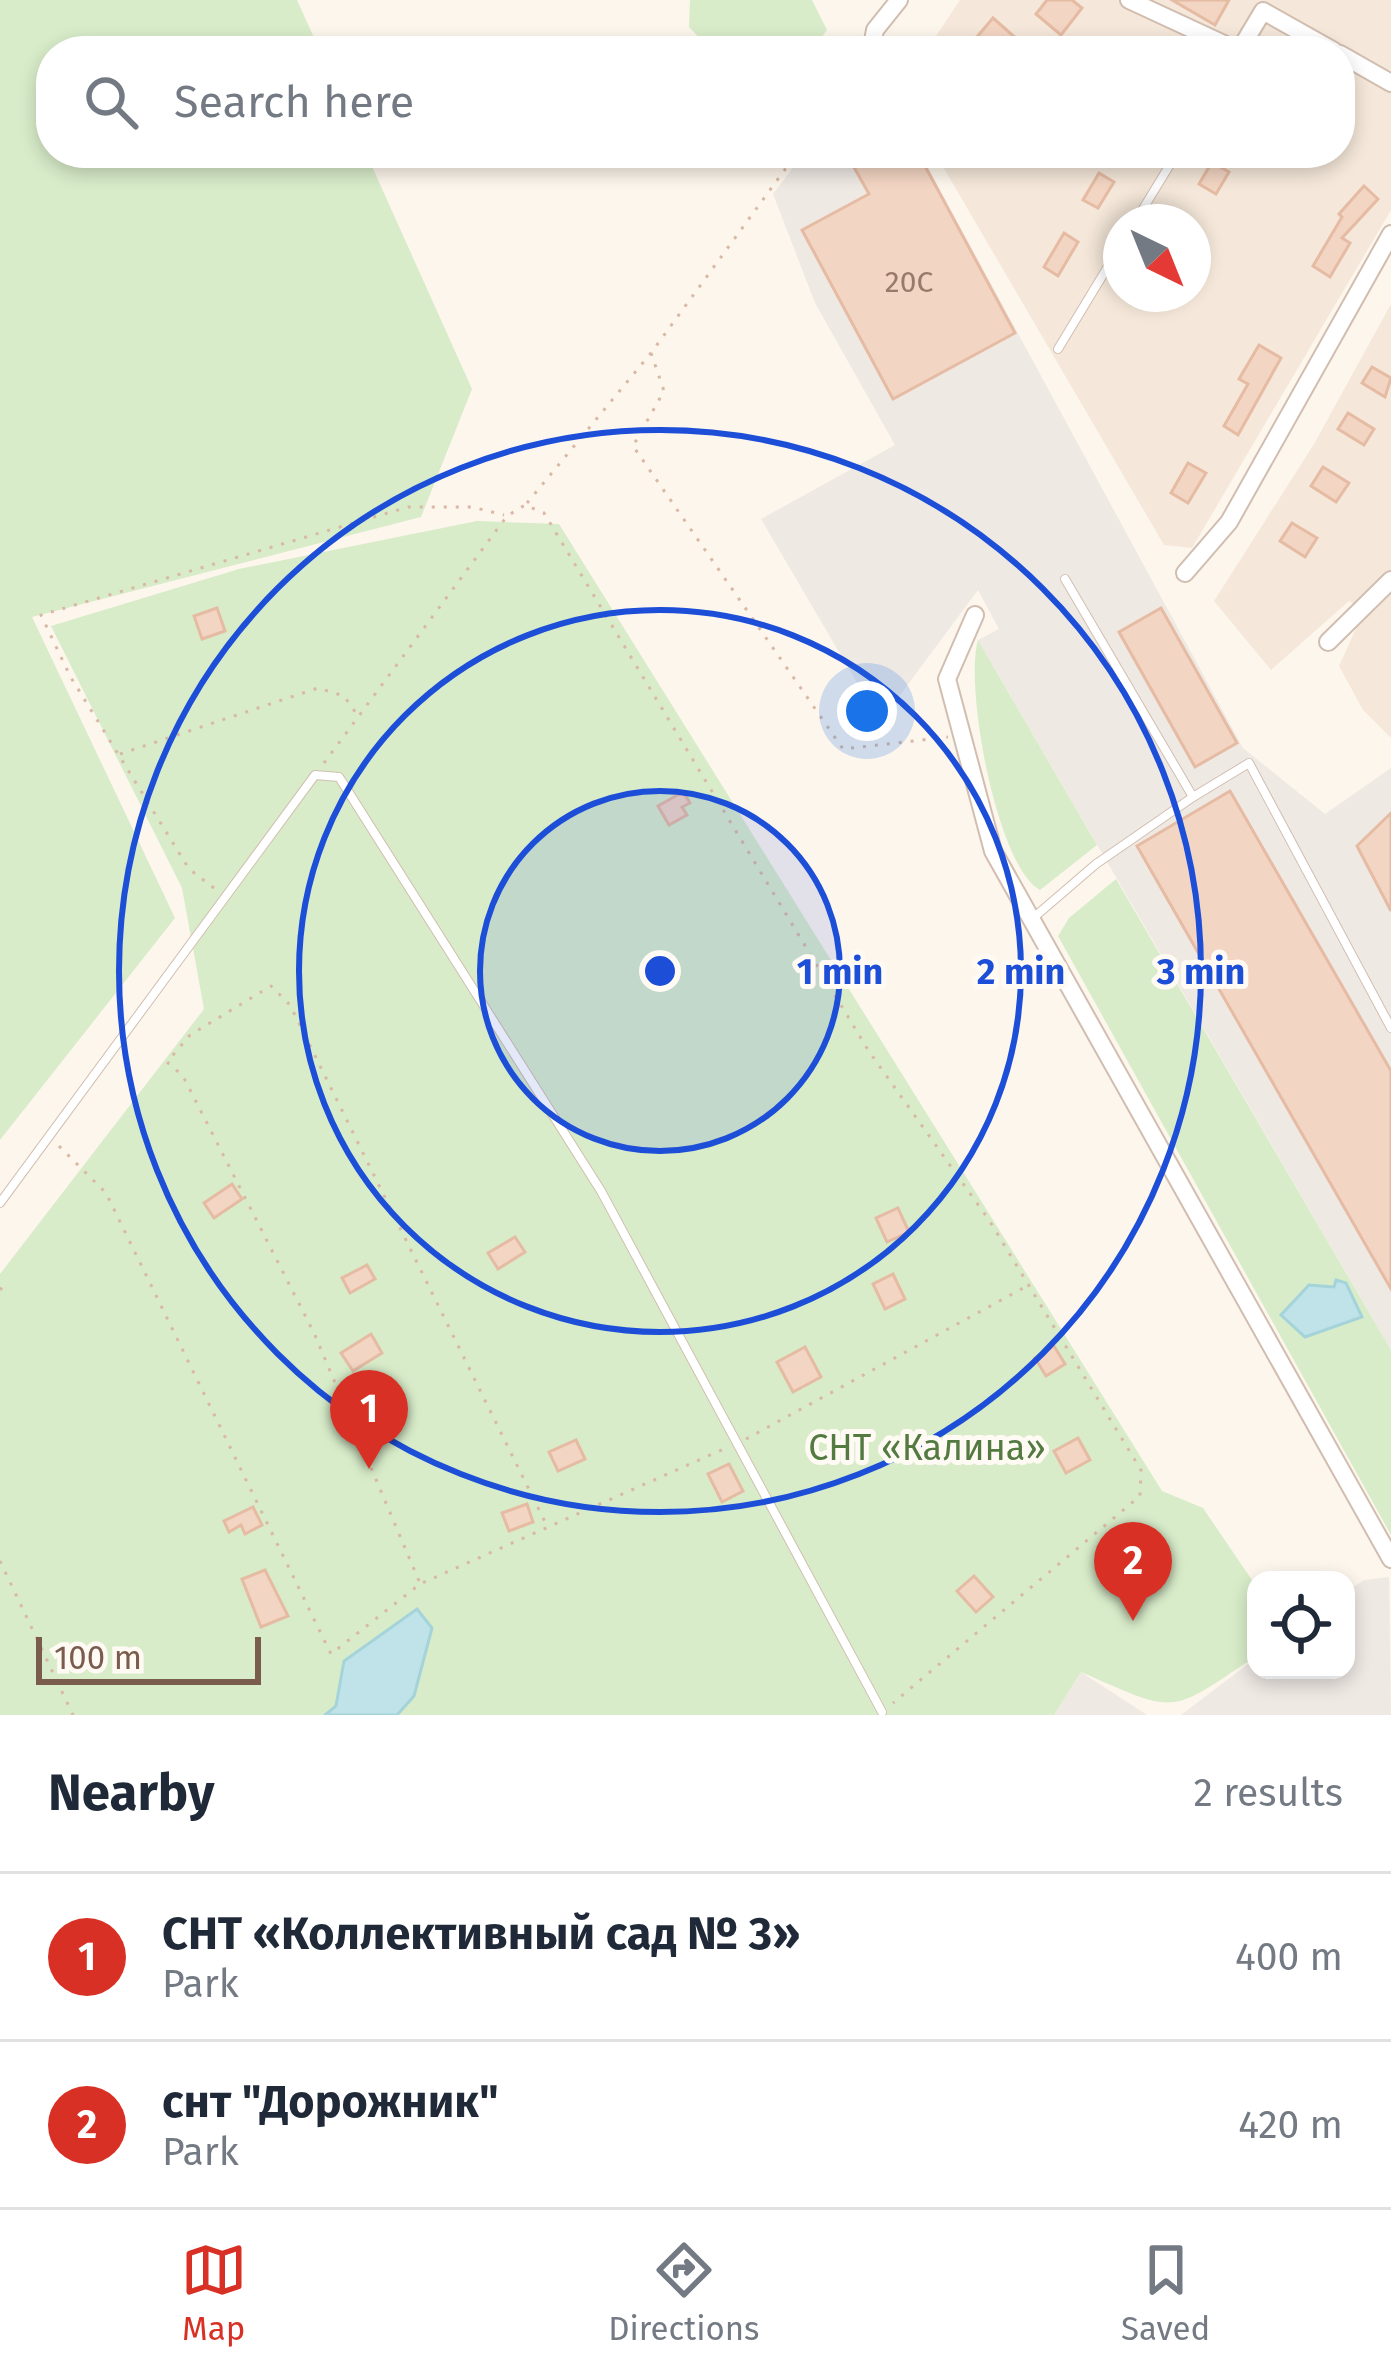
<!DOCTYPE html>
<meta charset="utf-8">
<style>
body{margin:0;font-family:"Fira Sans",sans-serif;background:#f6f6f7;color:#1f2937}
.controls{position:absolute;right:36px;bottom:36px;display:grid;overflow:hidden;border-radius:24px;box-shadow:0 6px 18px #0003}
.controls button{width:108px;height:108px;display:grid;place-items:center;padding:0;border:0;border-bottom:3px solid #e0e1e3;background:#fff;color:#1f2937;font:60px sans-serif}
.compass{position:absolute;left:1103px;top:204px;width:108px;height:108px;border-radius:50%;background:#fff;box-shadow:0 6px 18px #0003;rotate:137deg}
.scale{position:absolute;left:36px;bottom:30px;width:225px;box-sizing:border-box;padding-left:12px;border:6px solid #7a5c4d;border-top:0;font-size:33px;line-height:42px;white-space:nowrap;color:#7a5c4d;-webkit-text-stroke:9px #fffaf3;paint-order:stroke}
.you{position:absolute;left:867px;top:711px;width:42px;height:42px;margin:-30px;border:9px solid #fff;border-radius:50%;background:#1a73e8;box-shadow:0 0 0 18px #1a73e833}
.badge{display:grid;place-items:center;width:78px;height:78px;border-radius:50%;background:#d93025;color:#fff;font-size:39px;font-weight:700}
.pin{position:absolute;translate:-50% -99px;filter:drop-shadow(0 3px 6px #0008)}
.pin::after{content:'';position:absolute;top:63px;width:42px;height:36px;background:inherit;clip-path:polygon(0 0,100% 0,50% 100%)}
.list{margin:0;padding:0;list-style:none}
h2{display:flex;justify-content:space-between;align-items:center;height:156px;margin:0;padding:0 48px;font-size:51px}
h2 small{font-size:39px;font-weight:400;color:#747a83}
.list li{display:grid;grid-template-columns:78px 1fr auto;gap:36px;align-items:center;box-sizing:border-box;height:168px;padding:0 48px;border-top:3px solid #e0e1e3}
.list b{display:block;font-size:45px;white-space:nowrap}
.list p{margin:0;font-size:39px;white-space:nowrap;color:#747a83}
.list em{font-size:39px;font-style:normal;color:#747a83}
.icon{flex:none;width:66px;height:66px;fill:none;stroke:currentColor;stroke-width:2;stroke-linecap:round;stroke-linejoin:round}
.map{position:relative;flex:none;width:1391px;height:1715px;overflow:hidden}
.search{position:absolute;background:#fff;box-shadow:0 6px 18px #0003;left:36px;right:36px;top:36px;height:132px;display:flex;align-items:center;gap:30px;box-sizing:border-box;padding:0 42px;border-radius:48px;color:#747a83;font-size:45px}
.sheet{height:492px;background:#fff}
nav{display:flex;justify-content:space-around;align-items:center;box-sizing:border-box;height:168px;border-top:3px solid #e0e1e3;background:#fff;font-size:33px;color:#747a83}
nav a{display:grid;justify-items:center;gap:6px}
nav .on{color:#d93025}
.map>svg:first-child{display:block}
.residential{fill:#f5e8da;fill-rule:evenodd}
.industrial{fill:#efe9e4}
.green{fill:#d8ecc9}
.water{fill:#bfe3e8;stroke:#a5d3da;stroke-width:3}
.building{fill:#f3d5c3;stroke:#e6bba3;stroke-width:3}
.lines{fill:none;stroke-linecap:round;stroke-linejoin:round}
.lane-casing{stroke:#d1beb0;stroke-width:10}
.street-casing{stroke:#d1beb0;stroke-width:20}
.path{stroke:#d9b8a5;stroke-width:3;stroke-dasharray:3 9;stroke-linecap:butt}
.lane{stroke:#fff;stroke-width:8}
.street{stroke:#fff;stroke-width:16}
.ring{fill:none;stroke:#1d4ed8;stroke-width:6}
.labels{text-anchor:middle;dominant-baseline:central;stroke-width:10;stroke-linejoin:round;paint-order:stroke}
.number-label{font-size:30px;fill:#987a6a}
.park-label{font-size:36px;fill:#537a41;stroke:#fffaf3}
.centre{fill:#1d4ed8;stroke:#fffaf3;stroke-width:6}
.ring-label{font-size:36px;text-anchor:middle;font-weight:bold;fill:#1d4ed8;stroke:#fffaf3;stroke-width:10;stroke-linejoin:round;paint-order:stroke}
</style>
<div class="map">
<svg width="1391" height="1715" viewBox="0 0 1391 1715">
<rect width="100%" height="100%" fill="#fdf6ec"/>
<g class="residential">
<path d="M960,0H1391V210L1192,548L1164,545L935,153H1340V51H926ZM1121,222H1193V294H1121Z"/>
<path d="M1391,304V738L1363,710L1339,666L1364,611L1349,601L1271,670L1214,601L1314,444Z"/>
</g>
<g class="industrial">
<path d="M804,153H920L1243,748L1325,814L1391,768V1350L978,640L999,629L978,590L880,722L761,519L895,445L815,303L773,194Z"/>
<path d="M1389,1577L1391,1715H1181L1256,1658V1670H1346V1592L1364,1580Z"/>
<path d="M1081,1672L1147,1715H1054Z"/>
</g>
<g class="green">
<path d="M0,0H297L320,51H51V153H366L472,389L421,517L32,617L175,918L0,1140Z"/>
<path d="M690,0H812L827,30L811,51H712L689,27Z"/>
<path d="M477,521L559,524L1162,1491L1203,1508L1256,1586V1656C1168,1715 1179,1715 1081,1672L1054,1715H0V1274L204,1009L182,888L51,626L239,569Z"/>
<path d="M978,640L1097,845L1040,890C997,867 964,687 978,640Z"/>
<path d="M1116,879L1391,1350V1535L1058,936L1069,918Z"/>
</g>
<g class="water">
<path d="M1336,1280L1346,1283L1362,1317L1305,1337L1281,1315L1309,1285L1334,1287Z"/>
<path d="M417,1609L432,1628L414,1696L397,1715H325L336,1706L344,1661Z"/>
</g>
<g class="building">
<path d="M1047,0H1072L1082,8L1061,35L1036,14Z"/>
<path d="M1172,0H1229L1215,25Z"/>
<path d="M993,18L1018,40L1008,51H965Z"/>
<path d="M846,153H918L1015,333L893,399L802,230L869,194Z"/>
<path d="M1212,162L1229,172L1216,194L1199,184Z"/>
<path d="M1099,173L1114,182L1098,208L1083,200Z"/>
<path d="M1364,186L1378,199L1342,238L1350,243L1330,277L1313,266L1342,217L1339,214Z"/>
<path d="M1064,233L1078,242L1058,276L1044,267Z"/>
<path d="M1259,345L1281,358L1238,435L1224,426L1248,384L1239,379Z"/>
<path d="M1372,367L1391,378L1385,397L1362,383Z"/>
<path d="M1348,413L1374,429L1364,445L1338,429Z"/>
<path d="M1188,463L1206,473L1188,503L1171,493Z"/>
<path d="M1323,467L1349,483L1336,502L1311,486Z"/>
<path d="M1292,523L1317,538L1305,557L1280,541Z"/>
<path d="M217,608L225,631L202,639L194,616Z"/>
<path d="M1161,608L1237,743L1195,767L1119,632Z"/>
<path d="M1230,791L1391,1071V1289L1137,846Z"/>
<path d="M683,792L690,803L682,807L687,815L669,825L658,806Z"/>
<path d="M1391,813V911L1357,846Z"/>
<path d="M232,1184L242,1199L214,1218L204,1203Z"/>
<path d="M898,1208L909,1232L887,1242L876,1218Z"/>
<path d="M515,1237L525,1252L498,1269L488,1253Z"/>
<path d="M367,1265L375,1279L350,1293L342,1278Z"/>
<path d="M893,1274L905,1299L885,1309L873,1284Z"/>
<path d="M371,1334L382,1353L353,1371L341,1353Z"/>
<path d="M1054,1346L1065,1364L1046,1376L1035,1358Z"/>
<path d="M805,1347L821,1377L793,1392L777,1362Z"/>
<path d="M1078,1438L1090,1460L1066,1473L1054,1451Z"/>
<path d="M576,1440L585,1459L558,1471L549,1452Z"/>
<path d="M729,1464L743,1491L722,1502L708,1474Z"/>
<path d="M527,1504L533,1522L509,1531L502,1513Z"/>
<path d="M253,1507L262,1525L245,1534L241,1525L229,1532L224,1521Z"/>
<path d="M265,1570L288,1616L261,1627L242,1579Z"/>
<path d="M974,1576L993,1597L976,1612L957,1591Z"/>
</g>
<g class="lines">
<defs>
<g id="lane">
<path d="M1135,222L1177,153"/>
<path d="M1058,349L1121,245"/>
<path d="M1065,579L1193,797L1249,763L1391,1028"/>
<path d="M1032,919L1096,864L1193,797"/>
<path d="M0,1203L315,775L339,777L601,1191L882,1712"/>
</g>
<g id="street">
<path d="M1129,0L1239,51L1263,11L1334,51"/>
<path d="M871,51L875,30L899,0"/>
<path d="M1340,54L1391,83"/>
<path d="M1185,573L1229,522L1391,234"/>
<path d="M975,615L947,679L993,851L1391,1559"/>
<path d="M1328,642L1391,580"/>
</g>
</defs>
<use href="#lane" class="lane-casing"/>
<use href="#street" class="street-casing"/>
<g class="path">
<path d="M651,353L664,391L633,446L843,749L948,737"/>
<path d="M527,503L651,353L797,153"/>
<path d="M120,754L318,688L344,696L358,716"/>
<path d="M324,763L507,516L525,505L544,513L868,1050L989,1220L1141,1470L1140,1496L893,1703"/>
<path d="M214,888L189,869L70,676L41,615L408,507H472L504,515"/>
<path d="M59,1146L106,1193L331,1654L420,1584L726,1448"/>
<path d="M0,1290L7,1281"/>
<path d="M746,1439L1027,1286"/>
<path d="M0,1561L73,1715"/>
<path d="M419,1581L314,1333L183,1076L167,1062L190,1035L271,986L290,1005L547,1526"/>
</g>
<use href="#lane" class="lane"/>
<use href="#street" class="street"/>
</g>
<circle cx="660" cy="971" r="180" fill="#1d4ed8" fill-opacity=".12"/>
<g class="ring">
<circle cx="660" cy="971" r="180"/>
<circle cx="660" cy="971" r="361"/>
<circle cx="660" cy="971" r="541"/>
</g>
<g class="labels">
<g class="number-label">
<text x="909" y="282">20С</text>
</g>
<g class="park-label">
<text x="927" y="1448">СНТ «Калина»</text>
</g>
</g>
<circle cx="660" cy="971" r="18" class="centre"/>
<g class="ring-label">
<text x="840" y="984">1 min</text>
<text x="1021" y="984">2 min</text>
<text x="1201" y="984">3 min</text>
</g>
</svg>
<div class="controls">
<button><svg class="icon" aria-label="locate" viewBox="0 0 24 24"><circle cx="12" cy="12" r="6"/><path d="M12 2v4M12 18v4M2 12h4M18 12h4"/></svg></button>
</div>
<svg class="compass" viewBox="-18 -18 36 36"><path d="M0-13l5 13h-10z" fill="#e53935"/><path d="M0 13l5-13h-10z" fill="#747a83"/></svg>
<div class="scale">100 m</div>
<div class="you"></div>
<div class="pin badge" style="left:369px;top:1469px">1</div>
<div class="pin badge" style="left:1133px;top:1621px">2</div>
<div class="search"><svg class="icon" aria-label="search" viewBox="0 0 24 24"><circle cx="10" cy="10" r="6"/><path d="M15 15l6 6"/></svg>Search here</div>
</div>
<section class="sheet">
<h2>Nearby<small>2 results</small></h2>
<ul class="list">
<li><span class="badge">1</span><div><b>СНТ «Коллективный сад № 3»</b><p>Park</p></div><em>400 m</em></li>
<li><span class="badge">2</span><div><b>снт &quot;Дорожник&quot;</b><p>Park</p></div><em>420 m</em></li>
</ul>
</section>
<nav>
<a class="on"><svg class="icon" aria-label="map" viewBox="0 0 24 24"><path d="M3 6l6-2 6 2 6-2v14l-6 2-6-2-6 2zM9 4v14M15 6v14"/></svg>Map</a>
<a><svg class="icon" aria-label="directions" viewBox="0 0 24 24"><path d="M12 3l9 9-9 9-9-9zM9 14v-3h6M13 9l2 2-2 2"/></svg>Directions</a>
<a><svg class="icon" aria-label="saved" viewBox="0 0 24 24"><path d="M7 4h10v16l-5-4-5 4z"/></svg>Saved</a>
</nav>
